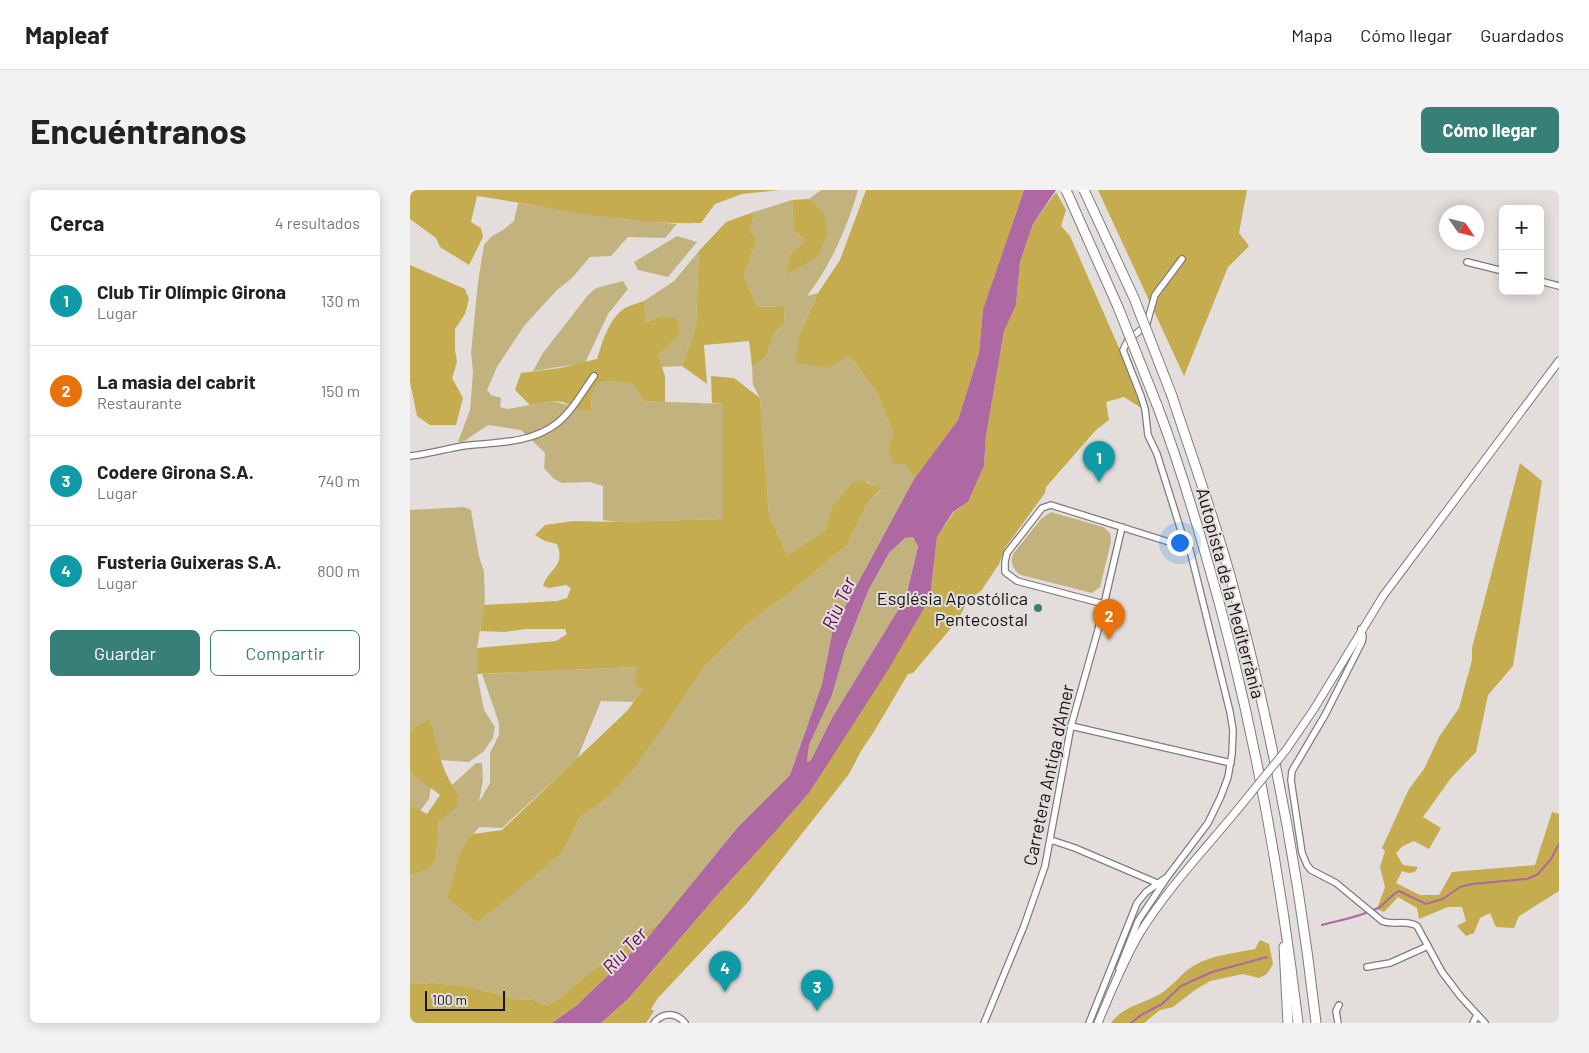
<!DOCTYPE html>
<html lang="es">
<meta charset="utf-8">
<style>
body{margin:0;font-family:Barlow,sans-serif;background:#f2f2f2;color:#222}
.controls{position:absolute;right:15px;top:15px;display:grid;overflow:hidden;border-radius:8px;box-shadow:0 2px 12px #0003}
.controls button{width:45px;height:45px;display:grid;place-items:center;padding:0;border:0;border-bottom:1px solid #e0e0e0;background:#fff;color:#222;font:25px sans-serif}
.compass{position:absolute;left:1029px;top:15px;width:45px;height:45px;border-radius:50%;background:#fff;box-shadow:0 2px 12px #0003;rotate:125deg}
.scale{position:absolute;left:15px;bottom:12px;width:80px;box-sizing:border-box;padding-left:5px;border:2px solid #151313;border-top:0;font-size:14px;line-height:18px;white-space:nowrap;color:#151313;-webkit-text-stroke:4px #e3dedc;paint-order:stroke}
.you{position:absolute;left:769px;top:352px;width:18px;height:18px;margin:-12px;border:4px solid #fff;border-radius:50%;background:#1a73e8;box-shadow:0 0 0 8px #1a73e833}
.badge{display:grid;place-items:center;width:32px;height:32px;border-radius:50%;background:#387f77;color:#fff;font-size:16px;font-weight:700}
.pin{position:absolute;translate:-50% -41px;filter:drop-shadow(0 1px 2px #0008)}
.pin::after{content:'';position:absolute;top:26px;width:18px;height:15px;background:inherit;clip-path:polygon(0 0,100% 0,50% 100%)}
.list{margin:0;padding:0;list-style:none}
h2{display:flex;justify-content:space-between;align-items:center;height:65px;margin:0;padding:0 20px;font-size:21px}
h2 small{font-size:16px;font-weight:400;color:#767676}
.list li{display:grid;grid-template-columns:32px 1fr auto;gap:15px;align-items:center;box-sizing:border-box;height:90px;padding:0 20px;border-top:1px solid #e0e0e0}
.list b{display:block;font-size:19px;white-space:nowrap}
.list p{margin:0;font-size:16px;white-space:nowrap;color:#767676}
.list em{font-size:16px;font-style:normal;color:#767676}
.actions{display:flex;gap:10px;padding:15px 20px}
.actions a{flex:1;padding:11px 0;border:1px solid #387f77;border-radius:8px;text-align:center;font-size:18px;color:#387f77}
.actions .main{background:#387f77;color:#fff}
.map{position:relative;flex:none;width:1149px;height:833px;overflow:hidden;border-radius:8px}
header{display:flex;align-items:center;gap:30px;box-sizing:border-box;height:70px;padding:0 25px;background:#fff;border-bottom:1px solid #e0e0e0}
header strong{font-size:24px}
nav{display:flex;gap:28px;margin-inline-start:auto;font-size:18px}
.intro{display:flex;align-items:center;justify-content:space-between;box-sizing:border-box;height:120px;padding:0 30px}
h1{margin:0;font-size:35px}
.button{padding:12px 22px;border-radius:8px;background:#387f77;color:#fff;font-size:18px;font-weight:700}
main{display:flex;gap:30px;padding:0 30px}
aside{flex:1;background:#fff;border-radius:8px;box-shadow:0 2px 12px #0003}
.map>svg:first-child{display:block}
.green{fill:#c2b37e}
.forest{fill:#c4ac4f}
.water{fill:#af69a2;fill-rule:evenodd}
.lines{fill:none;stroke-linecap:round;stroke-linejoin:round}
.stream{stroke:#af69a2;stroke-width:2}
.minor-casing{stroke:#807c7b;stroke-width:8}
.major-casing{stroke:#807c7b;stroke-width:9}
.highway-casing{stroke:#807c7b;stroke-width:11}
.minor{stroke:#fff;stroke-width:5.5}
.major{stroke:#fff;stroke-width:7}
.highway{stroke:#fff;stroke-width:9}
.major-bridge-casing{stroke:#807c7b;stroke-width:9;stroke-linecap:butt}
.highway-bridge-casing{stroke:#807c7b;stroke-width:11;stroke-linecap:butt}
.major-bridge{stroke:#fff;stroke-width:7}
.highway-bridge{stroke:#fff;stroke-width:9}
.poi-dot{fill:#387f77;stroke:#e3dedc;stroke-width:2}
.labels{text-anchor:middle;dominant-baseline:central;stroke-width:4;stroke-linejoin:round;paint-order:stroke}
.street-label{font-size:18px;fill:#151313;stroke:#e3dedc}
.poi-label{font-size:18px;fill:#151313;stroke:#e3dedc;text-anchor:end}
.water-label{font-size:19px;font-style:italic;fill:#610757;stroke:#e3dedc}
</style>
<header>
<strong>Mapleaf</strong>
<nav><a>Mapa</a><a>Cómo llegar</a><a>Guardados</a></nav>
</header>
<div class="intro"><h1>Encuéntranos</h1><a class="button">Cómo llegar</a></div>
<main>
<aside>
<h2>Cerca<small>4 resultados</small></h2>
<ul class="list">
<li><span class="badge" style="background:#0f9aa8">1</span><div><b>Club Tir Olímpic Girona</b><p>Lugar</p></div><em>130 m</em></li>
<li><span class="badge" style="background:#e8710a">2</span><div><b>La masia del cabrit</b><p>Restaurante</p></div><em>150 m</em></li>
<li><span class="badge" style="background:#0f9aa8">3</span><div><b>Codere Girona S.A.</b><p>Lugar</p></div><em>740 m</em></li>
<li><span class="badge" style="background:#0f9aa8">4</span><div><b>Fusteria Guixeras S.A.</b><p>Lugar</p></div><em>800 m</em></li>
</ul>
<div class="actions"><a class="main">Guardar</a><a>Compartir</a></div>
</aside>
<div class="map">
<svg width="1149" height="833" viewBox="0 0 1149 833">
<rect width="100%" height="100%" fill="#e3dedc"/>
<g class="green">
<path d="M411,0H448C437,38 421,75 397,106L408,103L391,141L439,165L467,202L483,243L478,258L495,273L504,289L423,439L412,494L380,585L328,637L254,729L174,787L150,808L137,816L124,810L106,809L56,796L21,793L0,794V685L18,680L26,669L29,631L48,603L42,595L66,573H72L73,590L69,612L80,593V563L89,545V533L72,484L227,477L233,498L223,512L191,511L167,569L92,638L69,637L50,661L37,707L154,660L170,627L195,610L241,552L295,476L338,433L382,401L437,355L457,314L471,300L457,292L424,316L415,340L377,367L359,325L350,208L343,195L342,176L357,167L362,147L374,133L375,116L347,117L334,85L347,49L340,41L344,22L382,10L384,40L395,51L379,65L378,84L413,22L399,9Z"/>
<path d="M108,13L212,29L267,34L255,48L218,47L201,66L180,67L162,88L146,101L114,136L87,177L77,200L81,205L91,208L90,217L98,219L142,211L182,221C182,214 180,207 182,200C188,184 211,191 223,193L235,211L313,214V329L206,332L193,330V296L180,292L152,293L144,289L134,278L135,263L111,240L78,235L53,252H48L60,220L63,182L61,163L68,92L74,55L82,46L93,40L104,31Z"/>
<path d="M267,46L287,52L258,87L228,80L224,72Z"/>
<path d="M289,61L286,137L272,176L251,177L248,166L270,144L249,127L234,132V111L264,91Z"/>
<path d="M213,91L218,99L198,124L175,173L123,181L133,163L178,105L186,98Z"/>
<path d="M54,317L61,320L69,366L74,382L75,410L67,458V484L74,520L85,537L83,548L74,561L59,572L30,570L21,530L2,539L0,542V320Z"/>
<path d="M641,322L693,337L700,343L701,352L690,397L682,403L611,385C603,380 600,373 603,364L631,329Z"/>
<path d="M503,347L508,355L496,407L422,528L401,570L397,572L399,555L422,505L435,460L458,401L479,363L495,348Z"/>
<path d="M0,582L21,597L19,609L10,621L0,615Z"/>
</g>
<g class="forest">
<path d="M0,0H370L332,4L305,14L291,33C216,35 141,17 67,6L61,32L71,38L73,47L59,75L30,57L26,48L0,29Z"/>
<path d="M456,0H614L573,119L569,163L548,230L504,289L495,273L484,274L478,258L483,243L467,202L439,165L418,178L385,172L391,141L408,103L430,70Z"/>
<path d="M688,0H837L829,43L839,56L818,77L774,186Z"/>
<path d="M646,2L656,20L651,36L660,46L727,199L733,219L714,207L696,212L699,230L686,240L636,297L635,303L595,358L589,374L571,401L559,409L547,431L503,483L498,484L465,540L451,561L439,584L338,712L248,808L241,819L244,821L236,833H191L218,809L309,703L365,642L399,603L520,408L527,347L544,322L558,312L574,276L576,246L594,140L606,115L610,72L623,34Z"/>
<path d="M399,9L413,22L418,43L407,67L377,84L379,65L395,51L384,40L382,10Z"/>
<path d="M344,22L340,41L347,49L334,85L347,117L375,116L374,133L362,147L357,167L342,176L339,151L294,155L297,194L272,176L286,137L289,61L316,32Z"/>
<path d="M0,75L55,99L59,109L55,124L45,139V160L47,172L42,188L53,208L46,235H20L7,226L0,192Z"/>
<path d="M234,111L235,132L249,127H267L270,144L248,166L255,186V212L235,211L223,194C195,188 178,186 182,221L170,220L153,212L142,211L120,215L105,200L111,183L150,178L187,169C192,153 199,128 215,118C221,115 228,113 234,111Z"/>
<path d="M301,186L324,188L350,208L359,325L377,366L415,340L423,316L441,295L451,290L471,299L457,314L437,355L382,401L338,433L295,476L224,578L195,610L170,627L154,660L103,704L67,732L37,707L50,661L63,644L92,640L218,520L233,498L225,496L227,477L67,484V458L146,451L157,444L155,439H116L94,442L70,441L74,415L147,411L157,408L161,398L156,395L139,398L133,396C138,379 156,377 147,354L135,351L125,345L135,335L163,331L206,332L313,329V214L302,213Z"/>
<path d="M1110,273L1132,291L1103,476L1078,505L1066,562L1041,588L1013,627L1031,638L1019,659L1004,651L993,656L986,663L993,675L1008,677L1005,682L998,683L992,681L986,693L1010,705H1029L1042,682L1125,675L1142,622L1149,624V701L1109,726L1104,738L1086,737L1080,723L1070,728L1064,743L1056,746L1047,736L1056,731L1052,717H1038L1009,729L1007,718L988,707L974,722L967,719L975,697L970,677L975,661L972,658L999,599L1014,579L1029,547L1049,518L1062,470V458Z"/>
<path d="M18,530H21C27,556 31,582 48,603L47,616L29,631L26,669L18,680L0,685V615L17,624L30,605L0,582V542L2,539Z"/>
<path d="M254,729L240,745L167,815L142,833H0V794L21,793L56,796L106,809L124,810L137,816L150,808L174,787Z"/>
<path d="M850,750L859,754L863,774L857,784L849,788L833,784L800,791L785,800L763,817L750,820L734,833H701C713,816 733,814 750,804C763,796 772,782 785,775C803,765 825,763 845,759Z"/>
</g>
<path class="water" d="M614,0H646L623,34L610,72L606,115L594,141L576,246L574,276L558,312L543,322L527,347L520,408L478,480L399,603L365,642L309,703L218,809L191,833H142L167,815L240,745L328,637L380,585L412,494L423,439L504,289L548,230L569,163L573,119ZM503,347L508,356L496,407L422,528L401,570L397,572L399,555L422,505L435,460L458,401L479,363L495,348Z"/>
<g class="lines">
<g class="stream">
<path d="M912,735C931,730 950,727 968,718C976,714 980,705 989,701L1016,714L1033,709L1050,697L1062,694L1117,689L1124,686L1128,684L1141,669L1149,654"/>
<path d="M721,833L731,825L752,814L771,796L802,782L857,767"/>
</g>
<defs>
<g id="minor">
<path d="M772,69L745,105L737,133L733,138L718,150L713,160L731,206L735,219L738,245L747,264L773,347L779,359"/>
<path d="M1057,72L1093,81"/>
<path d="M1130,91L1149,96"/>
<path d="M0,266C18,264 35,259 53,256C84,252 120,254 146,234C162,222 172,202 184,186"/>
<path d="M694,414L607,391L595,382V372L597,363L632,318L641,315L775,357L780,360L820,522L823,540L822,564L818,587L811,606L798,633L758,686L728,731L709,779"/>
<path d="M951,439L953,447L952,452L915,525L882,581L881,590L892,663L897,675L901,680L926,693L972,731C984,736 996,729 1007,736L1032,782L1051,807L1075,833"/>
<path d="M661,536L821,573"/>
<path d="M640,651H644L665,658L747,693"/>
<path d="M957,777L980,773L1018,756"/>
<path d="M244,833C253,822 266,822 275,833"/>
<path d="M574,833L614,736L635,676L661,536L688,440L712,337"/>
<path d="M679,833L727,713L736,702L757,687"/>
<path d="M928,833L926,821L929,815"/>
<path d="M1063,833L1067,825"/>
</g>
<g id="major">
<path d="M876,560L904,519L973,406L1149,171"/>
<path d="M688,833C701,802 713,772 730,743C760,694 805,649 841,603"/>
</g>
<g id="highway">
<path d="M762,206C782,267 804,327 821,389C861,534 889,683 906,833"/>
<path d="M747,215C765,262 780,310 794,359C840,514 869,673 888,833"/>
<path d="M874,757L878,833"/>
</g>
</defs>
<use href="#minor" class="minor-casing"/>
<use href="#major" class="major-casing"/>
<use href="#highway" class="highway-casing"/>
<use href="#minor" class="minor"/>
<use href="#major" class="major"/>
<use href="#highway" class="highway"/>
<defs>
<path id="major-bridge" d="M841,603L876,560"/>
<g id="highway-bridge">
<path d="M656,0L708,117L747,215"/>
<path d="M674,0L724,108L762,206"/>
</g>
</defs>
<use href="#major-bridge" class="major-bridge-casing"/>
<use href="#highway-bridge" class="highway-bridge-casing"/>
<use href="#major-bridge" class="major-bridge"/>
<use href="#highway-bridge" class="highway-bridge"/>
</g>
<circle class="poi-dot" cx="628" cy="418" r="5"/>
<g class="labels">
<g class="street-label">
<text transform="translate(821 403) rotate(75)">Autopista de la Mediterrània</text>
<text transform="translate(638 585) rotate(-78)">Carretera Antiga d'Amer</text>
</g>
<g class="poi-label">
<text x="618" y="408">Església Apostólica<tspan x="618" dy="21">Pentecostal</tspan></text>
</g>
<g class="water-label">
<text transform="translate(428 413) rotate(-66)">Riu Ter</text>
<text transform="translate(214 760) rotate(-47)">Riu Ter</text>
</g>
</g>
</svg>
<div class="controls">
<button>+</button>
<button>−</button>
</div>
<svg class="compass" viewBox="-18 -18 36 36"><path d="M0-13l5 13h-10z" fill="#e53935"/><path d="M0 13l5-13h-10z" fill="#767676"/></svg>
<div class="scale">100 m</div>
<div class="you"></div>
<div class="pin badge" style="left:689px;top:292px;background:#0f9aa8">1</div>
<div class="pin badge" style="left:699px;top:450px;background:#e8710a">2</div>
<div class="pin badge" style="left:407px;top:821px;background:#0f9aa8">3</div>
<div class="pin badge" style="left:315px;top:802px;background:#0f9aa8">4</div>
</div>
</main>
